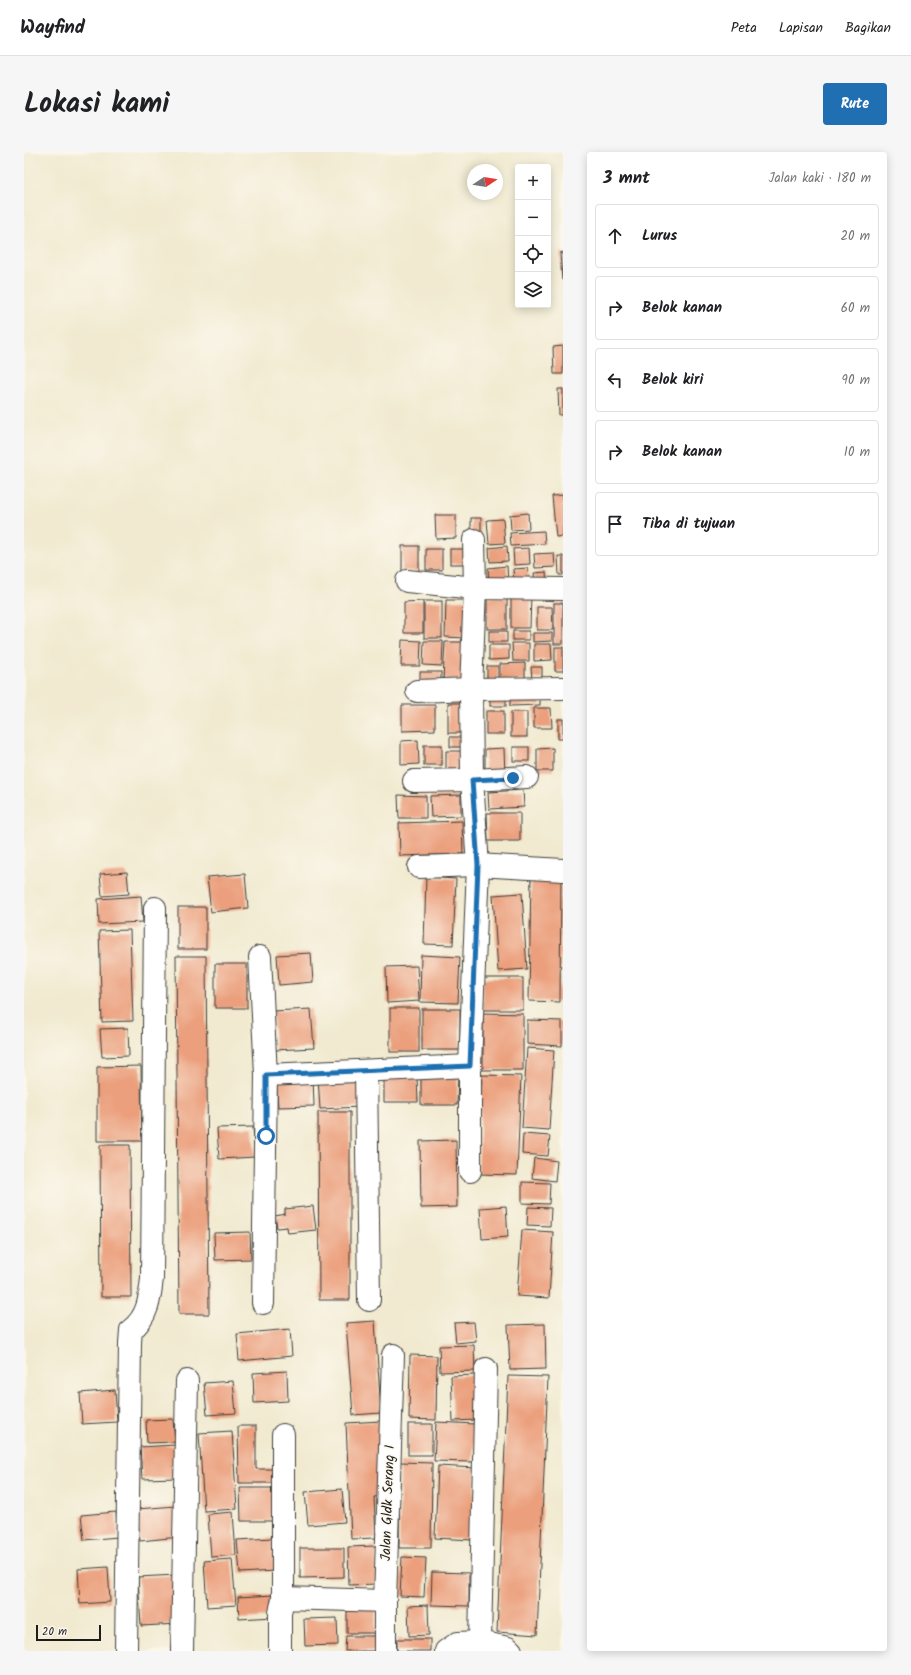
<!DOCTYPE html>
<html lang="id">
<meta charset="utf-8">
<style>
body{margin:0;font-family:Kalam,sans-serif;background:#f6f6f6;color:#202124}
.controls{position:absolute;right:12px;top:12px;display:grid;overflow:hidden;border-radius:4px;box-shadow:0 2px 10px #0003}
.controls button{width:36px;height:36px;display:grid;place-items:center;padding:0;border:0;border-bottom:1px solid #e0e0e0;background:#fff;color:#202124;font:20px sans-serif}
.compass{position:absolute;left:443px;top:12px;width:36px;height:36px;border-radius:50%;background:#fff;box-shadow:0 2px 10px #0003;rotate:78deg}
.scale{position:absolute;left:12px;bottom:10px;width:65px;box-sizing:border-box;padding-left:4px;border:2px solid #1c1c1c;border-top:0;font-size:11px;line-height:14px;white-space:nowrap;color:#1c1c1c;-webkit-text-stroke:3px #fbf7ec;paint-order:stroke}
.stop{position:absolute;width:12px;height:12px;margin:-9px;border:3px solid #1f6fb2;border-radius:50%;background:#fff}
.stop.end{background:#1f6fb2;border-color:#fff;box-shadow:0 1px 4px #0008}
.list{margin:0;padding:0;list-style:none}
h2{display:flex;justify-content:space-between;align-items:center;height:52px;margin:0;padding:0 16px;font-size:17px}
h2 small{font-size:13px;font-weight:400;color:#757577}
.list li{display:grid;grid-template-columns:26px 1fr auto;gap:12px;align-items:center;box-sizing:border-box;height:64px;margin:0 8px 8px;padding:0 8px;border:1px solid #e0e0e0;border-radius:4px}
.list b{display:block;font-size:15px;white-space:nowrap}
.list em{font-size:13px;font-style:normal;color:#757577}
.icon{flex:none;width:22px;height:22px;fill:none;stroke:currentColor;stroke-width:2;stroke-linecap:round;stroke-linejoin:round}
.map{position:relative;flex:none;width:539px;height:1499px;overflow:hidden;border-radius:4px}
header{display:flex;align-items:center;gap:24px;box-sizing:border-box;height:56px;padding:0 20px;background:#fff;border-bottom:1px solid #e0e0e0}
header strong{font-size:19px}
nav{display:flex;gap:22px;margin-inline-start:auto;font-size:14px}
.intro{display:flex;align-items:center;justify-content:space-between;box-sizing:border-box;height:96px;padding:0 24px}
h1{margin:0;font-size:28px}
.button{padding:10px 18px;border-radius:4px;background:#1f6fb2;color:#fff;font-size:14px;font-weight:700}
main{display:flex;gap:24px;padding:0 24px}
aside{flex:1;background:#fff;border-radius:4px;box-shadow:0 2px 10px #0003}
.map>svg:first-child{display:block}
.building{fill:#eb9f7b}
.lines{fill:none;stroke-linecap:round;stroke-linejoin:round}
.street-casing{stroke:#3c3b37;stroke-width:24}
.street{stroke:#fff;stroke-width:22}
.route{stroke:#1f6fb2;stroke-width:5}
.labels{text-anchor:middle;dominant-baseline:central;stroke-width:3;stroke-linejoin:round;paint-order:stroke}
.street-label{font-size:14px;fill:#1c1c1c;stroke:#fbf7ec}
</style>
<header>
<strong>Wayfind</strong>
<nav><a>Peta</a><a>Lapisan</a><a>Bagikan</a></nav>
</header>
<div class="intro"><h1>Lokasi kami</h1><a class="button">Rute</a></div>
<main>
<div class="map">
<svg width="539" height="1499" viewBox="0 0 539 1499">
<rect width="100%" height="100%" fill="#fbf7ec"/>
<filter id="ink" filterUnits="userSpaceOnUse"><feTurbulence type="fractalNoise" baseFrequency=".025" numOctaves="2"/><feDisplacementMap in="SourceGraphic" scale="8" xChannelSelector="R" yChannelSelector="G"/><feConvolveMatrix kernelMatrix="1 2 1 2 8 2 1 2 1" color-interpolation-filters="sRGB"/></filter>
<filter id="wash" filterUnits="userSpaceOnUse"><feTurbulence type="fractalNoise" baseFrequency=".012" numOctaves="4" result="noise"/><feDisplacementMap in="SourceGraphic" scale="16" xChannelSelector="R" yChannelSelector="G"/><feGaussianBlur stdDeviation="0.9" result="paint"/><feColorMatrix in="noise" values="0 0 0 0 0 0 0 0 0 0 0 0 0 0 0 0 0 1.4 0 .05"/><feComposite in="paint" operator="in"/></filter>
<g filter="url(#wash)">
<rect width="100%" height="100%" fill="#f1ead0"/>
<g id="blocks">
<g class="building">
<path d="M539,100V128H538L536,101Z"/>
<path d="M539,194V222H530L529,195Z"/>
<path d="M534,237H539V263H535Z"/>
<path d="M539,343V384L532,385L528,344Z"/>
<path d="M504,361L505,377L487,378L486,363Z"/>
<path d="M411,363H432V386L412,387Z"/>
<rect x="447" y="366" width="10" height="16"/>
<path d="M479,367L481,391L465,392L463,368Z"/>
<path d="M520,379L521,392L487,394L486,381Z"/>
<rect x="378" y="394" width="17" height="25"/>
<path d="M483,394L484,409L466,410L465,396Z"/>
<path d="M505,396L506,412L490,413L489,397Z"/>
<rect x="402" y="397" width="16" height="21"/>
<rect x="426" y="397" width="16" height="15"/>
<path d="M530,401L531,415L511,416L510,402Z"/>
<path d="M534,404H539V423H535Z"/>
<path d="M483,414L484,430L465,432L464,416Z"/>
<path d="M504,416L505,429L490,430L489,417Z"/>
<path d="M522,420L523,433H511L510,421Z"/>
<path d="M487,442L507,443L506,476H487Z"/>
<rect x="463" y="445" width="20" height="32"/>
<path d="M422,448H443L442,486L421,485Z"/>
<path d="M399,449V481H380V450Z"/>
<rect x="400" y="449" width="18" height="37"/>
<rect x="530" y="451" width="9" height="41"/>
<path d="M513,455H528L529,478H513Z"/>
<rect x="465" y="479" width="18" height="11"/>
<rect x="489" y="479" width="16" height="9"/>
<path d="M509,481H528V489L509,490Z"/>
<path d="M378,488L397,489L396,514H377Z"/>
<path d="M400,489H419L418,514L399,513Z"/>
<path d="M421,490H445L444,529L419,528Z"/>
<path d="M488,491H505V509H489Z"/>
<path d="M510,492H527L528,508L510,509Z"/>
<path d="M465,493H485V507L465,508Z"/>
<rect x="531" y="495" width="8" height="24"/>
<path d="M501,511V529H476V512Z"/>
<rect x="463" y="514" width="11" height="15"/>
<path d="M507,515H518V526L508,527Z"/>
<rect x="396" y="520" width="21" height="15"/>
<path d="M516,543V553L486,554V544Z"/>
<rect x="466" y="544" width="16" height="10"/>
<path d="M424,551H441L442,581H424Z"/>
<path d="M378,553H411V578L378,579Z"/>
<path d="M510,556H527L528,576H510Z"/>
<rect x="462" y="559" width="18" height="23"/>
<rect x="487" y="560" width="16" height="25"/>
<rect x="534" y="567" width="5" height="20"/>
<path d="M426,585H440L441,595H426Z"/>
<path d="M394,588L395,612L377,613V589Z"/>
<rect x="400" y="593" width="18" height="20"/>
<rect x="489" y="595" width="16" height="14"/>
<path d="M480,596L481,623L461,624V597Z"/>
<path d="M529,596V619H513V597Z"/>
<path d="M422,599H439V621L422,622Z"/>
<path d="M499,638L500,655L465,657L464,640Z"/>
<path d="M374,643L402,644V666H375Z"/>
<path d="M437,643V664L407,665L406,644Z"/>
<path d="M463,661H496V689H464Z"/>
<path d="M438,669L439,702L376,704L375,671Z"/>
<path d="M103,720L105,742L78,744L76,722Z"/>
<path d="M221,722L224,756L187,760L183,725Z"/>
<path d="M507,722H537L536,850L505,849Z"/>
<path d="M402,725L432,727L429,793L400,792Z"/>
<path d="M498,741L503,817L474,819L469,743Z"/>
<path d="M117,744L119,770L75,772L74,747Z"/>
<rect x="154" y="755" width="28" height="42"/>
<path d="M106,778L109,869L78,870L75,779Z"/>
<path d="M287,801L289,830L255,833L253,803Z"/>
<path d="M397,803L436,805L434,851L396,850Z"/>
<path d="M152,804H182L185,1162H155Z"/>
<rect x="191" y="812" width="32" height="44"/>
<path d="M393,814L395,849L363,851L362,815Z"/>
<rect x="459" y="826" width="40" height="32"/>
<rect x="366" y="856" width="29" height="44"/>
<path d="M287,857L290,896L251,898L249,859Z"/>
<rect x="398" y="857" width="38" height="41"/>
<path d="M459,861L499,862V918H459Z"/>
<path d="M503,868L538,869V894L503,892Z"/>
<path d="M104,876L105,904L78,905L76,877Z"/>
<path d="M503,896L530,898L525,978L498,976Z"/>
<path d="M117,914L118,989H73V915Z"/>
<path d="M397,922H434L433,953H397Z"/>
<path d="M334,923L336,955L296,957L294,925Z"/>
<path d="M458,923L497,924L493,1023L454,1022Z"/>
<path d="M289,924L290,954L254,955L252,925Z"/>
<path d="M360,925H393L394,950H360Z"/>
<path d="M294,960H326V1148H295Z"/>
<path d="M229,975L231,1005L195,1007L193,976Z"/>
<path d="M499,982L526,984L524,1004L498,1002Z"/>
<path d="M432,988L433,1055L397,1056L396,989Z"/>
<path d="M76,993H106L107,1145H77Z"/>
<path d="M510,1006L533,1009L531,1029L508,1026Z"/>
<path d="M498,1030L526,1031L525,1052L498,1051Z"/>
<path d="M289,1054L292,1078L264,1081L263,1075L253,1076L251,1064L261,1062V1057Z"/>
<path d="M482,1054L484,1085L458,1087L456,1056Z"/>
<path d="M504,1055L527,1056L526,1074L503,1073Z"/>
<path d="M498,1078L529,1080L525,1146L493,1144Z"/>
<path d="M226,1080L227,1107L191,1108L190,1081Z"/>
<path d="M351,1169L357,1261L329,1263L322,1171Z"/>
<path d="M450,1170L452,1189L432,1191L430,1171Z"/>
<path d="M521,1172L522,1217L486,1218L484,1173Z"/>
<path d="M266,1177L268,1204L215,1209L213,1182Z"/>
<path d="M450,1193L451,1219L416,1220L415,1194Z"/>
<path d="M386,1203L413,1204L412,1268L385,1267Z"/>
<path d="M263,1219L264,1249L230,1251L229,1221Z"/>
<path d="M451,1223L453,1268L429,1269L427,1224Z"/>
<path d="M484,1224L524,1225L513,1483L473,1480Z"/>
<path d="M209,1229L212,1261L183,1263L180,1231Z"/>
<path d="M91,1238L93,1270L58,1272L56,1241Z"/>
<path d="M149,1267L151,1290L123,1291L122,1268Z"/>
<path d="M357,1269L361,1344L350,1345L352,1386L327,1387L322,1271Z"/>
<path d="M412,1270L451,1272L449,1310L410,1309Z"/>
<rect x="384" y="1272" width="24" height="31"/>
<path d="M214,1274H232V1317H253L254,1331H215Z"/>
<path d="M208,1279L213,1357L180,1359L175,1281Z"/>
<path d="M152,1293L154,1326L118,1327L116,1295Z"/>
<path d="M376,1310L408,1311L407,1396H375Z"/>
<path d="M414,1314L452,1316L448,1388L411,1386Z"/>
<path d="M216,1336H250V1369H217Z"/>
<path d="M318,1337L321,1370L284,1373L281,1340Z"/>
<path d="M152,1354L155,1385L116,1389L113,1357Z"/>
<path d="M92,1360L94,1385L60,1388L57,1363Z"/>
<path d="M209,1360L212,1403L187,1405L184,1362Z"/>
<path d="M249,1386L251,1419L216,1421L213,1388Z"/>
<path d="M352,1394L353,1432L325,1433L324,1395Z"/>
<path d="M276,1396H320V1425L276,1426Z"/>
<path d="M378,1405L402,1406L400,1445L376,1444Z"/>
<path d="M208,1407L212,1453L183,1455L180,1409Z"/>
<path d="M84,1415L86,1450L56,1452L54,1417Z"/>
<path d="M408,1420L445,1421V1454L407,1453Z"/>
<path d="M152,1423L155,1472L117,1474L114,1425Z"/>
<path d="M249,1443L250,1465L215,1467L214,1445Z"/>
<rect x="323" y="1453" width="29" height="28"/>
<path d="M404,1453L405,1483L385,1484L384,1454Z"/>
<path d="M313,1466L314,1493L281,1494L280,1467Z"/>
<path d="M322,1484H353V1499H321Z"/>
<rect x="373" y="1487" width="33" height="12"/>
</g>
</g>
</g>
<g filter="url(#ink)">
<use href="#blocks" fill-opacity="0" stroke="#3c3b37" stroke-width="1"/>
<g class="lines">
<defs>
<g id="street">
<path d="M383,429L451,436L450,388"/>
<path d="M393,539L447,537L539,536"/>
<path d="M390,629L448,628L503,625"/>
<path d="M395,715L454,713L539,718"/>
<path d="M236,805L242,923L239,1151"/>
<path d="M342,919L345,1148"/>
<path d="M242,923L446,914"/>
<path d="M446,1019V914L454,713L448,628L447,537L451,436L539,437"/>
<path d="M259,1283V1446"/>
<path d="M456,1490L462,1217"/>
<path d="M102,1499L106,1191L107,1178C124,1165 126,1146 128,1126L131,756"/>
<path d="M158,1499L163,1229"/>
<path d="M256,1499V1461L259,1446L361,1449"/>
<path d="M361,1499V1449L369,1203"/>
<path d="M422,1499L434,1491L456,1490L484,1496L487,1499"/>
</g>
</defs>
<use href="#street" class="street-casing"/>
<use href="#street" class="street"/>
</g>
</g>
<g class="lines" filter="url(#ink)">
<path class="route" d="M242,984V923L446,914L454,713L448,628L489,626"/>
</g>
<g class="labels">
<g class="street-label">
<text transform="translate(364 1351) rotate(-88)">Jalan Gldk Serang I</text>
</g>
</g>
</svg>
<div class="controls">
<button>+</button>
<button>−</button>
<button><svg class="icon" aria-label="locate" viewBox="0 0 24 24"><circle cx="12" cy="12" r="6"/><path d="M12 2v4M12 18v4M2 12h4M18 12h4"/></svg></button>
<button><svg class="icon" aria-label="layers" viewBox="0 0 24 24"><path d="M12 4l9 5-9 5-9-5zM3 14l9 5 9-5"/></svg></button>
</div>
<svg class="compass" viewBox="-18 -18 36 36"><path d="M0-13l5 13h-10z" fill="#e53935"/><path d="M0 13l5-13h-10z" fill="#757577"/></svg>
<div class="scale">20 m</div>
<div class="stop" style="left:242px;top:984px"></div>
<div class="stop end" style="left:489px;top:626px"></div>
</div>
<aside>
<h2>3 mnt<small>Jalan kaki · 180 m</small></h2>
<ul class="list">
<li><svg class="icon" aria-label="ahead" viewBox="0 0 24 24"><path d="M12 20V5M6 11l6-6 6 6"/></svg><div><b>Lurus</b></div><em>20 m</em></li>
<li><svg class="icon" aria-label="right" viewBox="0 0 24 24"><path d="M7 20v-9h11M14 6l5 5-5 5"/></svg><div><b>Belok kanan</b></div><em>60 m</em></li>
<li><svg class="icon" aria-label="left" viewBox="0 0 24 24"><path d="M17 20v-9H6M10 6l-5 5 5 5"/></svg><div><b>Belok kiri</b></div><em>90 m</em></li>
<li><svg class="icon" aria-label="right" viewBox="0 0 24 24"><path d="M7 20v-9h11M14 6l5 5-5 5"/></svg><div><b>Belok kanan</b></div><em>10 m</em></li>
<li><svg class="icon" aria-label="arrive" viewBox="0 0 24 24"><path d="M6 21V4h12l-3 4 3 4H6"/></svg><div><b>Tiba di tujuan</b></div></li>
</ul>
</aside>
</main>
